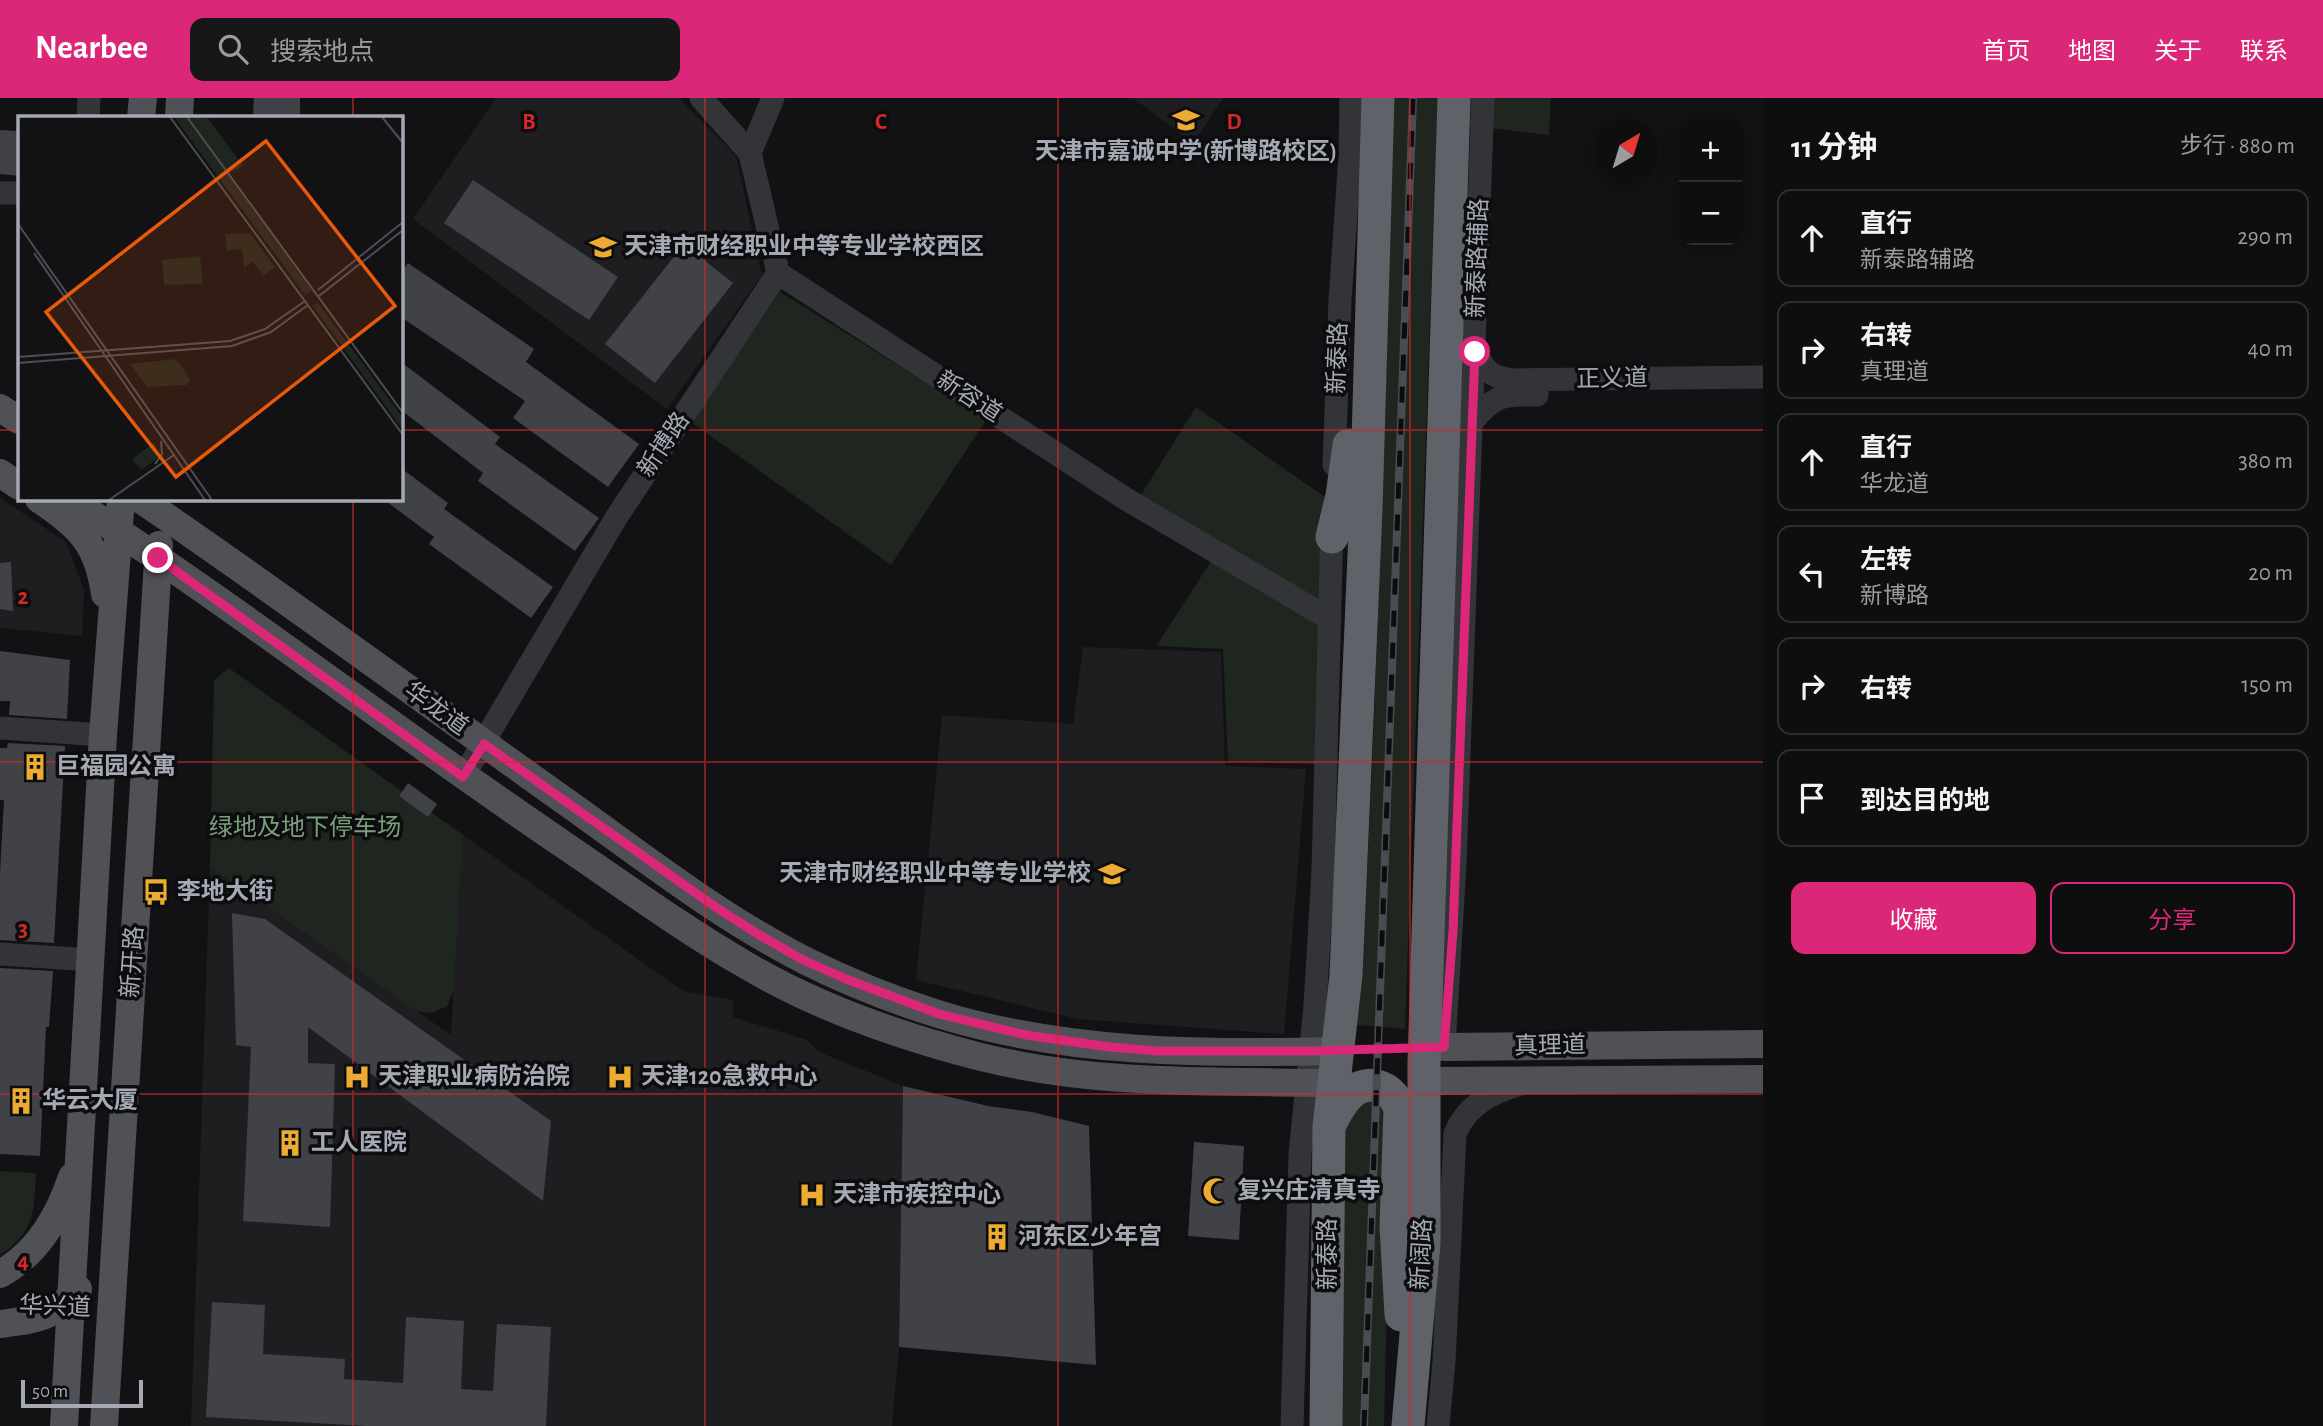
<!DOCTYPE html>
<html lang="zh">
<meta charset="utf-8">
<style>
body{margin:0;font-family:"Alegreya Sans","Noto Sans SC",sans-serif;background:#171718;color:#f1f3f6}
.controls{position:absolute;right:21px;top:21px;display:grid;overflow:hidden;border-radius:14px;box-shadow:0 4px 18px #0003}
.controls button{width:63px;height:63px;display:grid;place-items:center;padding:0;border:0;border-bottom:2px solid #2e2e2f;background:#0e0e0f;color:#f1f3f6;font:35px sans-serif}
.compass{position:absolute;left:1595px;top:21px;width:63px;height:63px;border-radius:50%;background:#0e0e0f;box-shadow:0 4px 18px #0003;rotate:38deg}
.scale{position:absolute;left:21px;bottom:18px;width:122px;box-sizing:border-box;padding-left:7px;border:4px solid #a4a9b4;border-top:0;font-size:19px;line-height:24px;white-space:nowrap;color:#a4a9b4;-webkit-text-stroke:5px #0d0d0f;paint-order:stroke}
.stop{position:absolute;width:21px;height:21px;margin:-16px;border:5px solid #db2777;border-radius:50%;background:#fff}
.stop.end{background:#db2777;border-color:#fff;box-shadow:0 2px 7px #0008}
.list{margin:0;padding:0;list-style:none}
h2{display:flex;justify-content:space-between;align-items:center;height:91px;margin:0;padding:0 28px;font-size:30px}
h2 small{font-size:23px;font-weight:400;color:#9b9c9e}
.list li{display:grid;grid-template-columns:46px 1fr auto;gap:21px;align-items:center;box-sizing:border-box;height:98px;margin:0 14px 14px;padding:0 14px;border:2px solid #2e2e2f;border-radius:14px}
.list b{display:block;font-size:26px;white-space:nowrap}
.list p{margin:0;font-size:23px;white-space:nowrap;color:#9b9c9e}
.list em{font-size:23px;font-style:normal;color:#9b9c9e}
.actions{display:flex;gap:14px;padding:21px 28px}
.actions a{flex:1;padding:16px 0;border:2px solid #db2777;border-radius:14px;text-align:center;font-size:24px;color:#db2777}
.actions .main{background:#db2777;color:#fff}
.icon{flex:none;width:38px;height:38px;fill:none;stroke:currentColor;stroke-width:2;stroke-linecap:round;stroke-linejoin:round}
.map{position:relative;flex:none;width:1763px;height:1328px;overflow:hidden}
header{display:flex;align-items:center;gap:42px;box-sizing:border-box;height:98px;padding:0 35px;background:#db2777;color:#fff}
header strong{font-size:33px}
nav{display:flex;gap:38px;margin-inline-start:auto;font-size:24px}
.search{width:490px;height:63px;background:#171718;display:flex;align-items:center;gap:18px;box-sizing:border-box;padding:0 24px;border-radius:14px;color:#9b9c9e;font-size:26px}
main{display:flex}
aside{flex:1;background:#0e0e0f}
.map>svg:first-child{display:block}
.built{fill:#1e1e21}
.green{fill:#1e261f}
.building{fill:#414247}
.lines{fill:none;stroke-linecap:round;stroke-linejoin:round}
.path{stroke:#393b3f;stroke-width:2.5;stroke-dasharray:3.5 5;stroke-linecap:butt}
.minor{stroke:#333438;stroke-width:23}
.major{stroke:#4f5157;stroke-width:28}
.highway{stroke:#5f6269;stroke-width:33}
.rail-casing{stroke:#4a4c51;stroke-width:8}
.rail{stroke:#0d0d0f;stroke-width:5;stroke-dasharray:16;stroke-linecap:butt}
.route{stroke:#db2777;stroke-width:9}
.grid{fill:none;stroke:#d62828;stroke-width:2;stroke-opacity:0.55}
.labels{text-anchor:middle;dominant-baseline:central;stroke-width:7;stroke-linejoin:round;paint-order:stroke}
.poi-label{font-size:24px;font-weight:bold;fill:#a4a9b4;stroke:#0d0d0f;text-anchor:start}
.street-label{font-size:24px;fill:#a4a9b4;stroke:#0d0d0f}
.park-label{font-size:24px;fill:#7b9f7d;stroke:#0d0d0f}
.inset-road{fill:none;stroke:#4c4e54;stroke-width:2}
.view{fill:#e8590c;fill-opacity:0.15;stroke:#e8590c;stroke-width:3.5}
.inset-edge{fill:none;stroke:#a4a9b4;stroke-width:3.5}
.grid-label{font-size:23px;text-anchor:middle;font-weight:bold;fill:#d62828;stroke:#0d0d0f;stroke-width:7;stroke-linejoin:round;paint-order:stroke}
</style>
<header>
<strong>Nearbee</strong>
<div class="search"><svg class="icon" aria-label="search" viewBox="0 0 24 24"><circle cx="10" cy="10" r="6"/><path d="M15 15l6 6"/></svg>搜索地点</div>
<nav><a>首页</a><a>地图</a><a>关于</a><a>联系</a></nav>
</header>
<main>
<div class="map">
<svg width="1763" height="1328" viewBox="0 0 1763 1328">
<rect width="100%" height="100%" fill="#121214"/>
<g class="built">
<path d="M496,0H679L736,58L762,177L667,311L413,121Z"/>
<path d="M1133,0H1223L1193,45Z"/>
<path d="M0,400L66,444L84,492L82,538L0,530Z"/>
<path d="M1083,549L1221,554L1225,668L1306,671L1284,936L1078,921L916,882L942,617L1073,626Z"/>
<path d="M463,737L683,893L733,902V919L807,942L819,954L903,988L899,1249L892,1328H191L210,769L451,937Z"/>
</g>
<g class="green">
<path d="M1389,0H1551L1549,37L1437,24L1405,931L1357,927C1380,619 1383,309 1389,0Z"/>
<path d="M780,194L986,322L891,467L691,324Z"/>
<path d="M1196,309L1325,399L1315,666L1228,664L1223,551L1156,548L1221,448L1141,397Z"/>
<path d="M229,570L463,737L454,891L447,908L432,915L416,913L210,769L214,582Z"/>
<path d="M1355,1001H1380L1391,1026L1384,1328H1338L1341,1027Z"/>
<path d="M0,1073L36,1075C34,1113 35,1134 0,1157Z"/>
</g>
<g class="building">
<path d="M254,0H300V19H253Z"/>
<path d="M0,32L19,33V78L0,76Z"/>
<path d="M473,82L618,179L589,222L444,125Z"/>
<path d="M684,146L733,185L655,285L605,246Z"/>
<path d="M408,165L534,251L526,264L639,346L608,389L513,320L525,303L401,219V175Z"/>
<path d="M401,264L500,339L495,346L599,420L575,453L478,383L483,375L401,312Z"/>
<path d="M401,370L448,405L444,411L553,489L531,520L429,446L434,439L383,401H401Z"/>
<path d="M11,464L13,513L0,511V465Z"/>
<path d="M0,553L70,562L67,621L9,617L10,603H0Z"/>
<path d="M8,645L65,648L54,845L0,842V775L4,702H0V650H7Z"/>
<path d="M408,685L437,706L428,719L399,698Z"/>
<path d="M232,815L265,821L551,1023L543,1103L308,929V965L335,966L330,1129L243,1123L251,949L236,947Z"/>
<path d="M0,870L53,873L49,929H46L40,1058L0,1056Z"/>
<path d="M903,988L988,1008L1032,1014L1089,1028L1096,1267L899,1249Z"/>
<path d="M1194,1044L1244,1048L1239,1142L1188,1138Z"/>
<path d="M212,1204L265,1207L263,1256L345,1261L344,1281L403,1285L406,1219L464,1223L461,1291L493,1293L497,1226L551,1229L546,1328H368L206,1319Z"/>
</g>
<g class="lines">
<path class="path" d="M1364,952L1399,951"/>
<g class="minor">
<path d="M701,0L750,55L778,175L1126,401L1330,521"/>
<path d="M88,19L89,0"/>
<path d="M752,65L750,55L773,0"/>
<path d="M0,95H19"/>
<path d="M1475,254C1486,273 1489,278 1511,282L1763,279"/>
<path d="M1473,323C1495,296 1503,297 1537,297"/>
<path d="M1334,367L1340,202L1350,58L1351,0"/>
<path d="M0,630L103,637"/>
<path d="M463,679L616,420L778,175L775,160"/>
<path d="M0,856L92,862"/>
<path d="M1444,949L1455,766L1483,0"/>
<path d="M1292,1328L1300,1056L1315,908L1323,773L1332,426"/>
<path d="M1438,1328L1444,1264L1455,1036C1467,1006 1492,995 1520,986"/>
</g>
<g class="major">
<path d="M141,19L143,0"/>
<path d="M179,19L180,0"/>
<path d="M0,310L19,322"/>
<path d="M0,375L19,388"/>
<path d="M39,401C80,428 98,446 105,496"/>
<path d="M69,401C238,510 397,634 564,747C623,787 682,830 744,866C816,909 896,937 977,958C1095,988 1215,983 1335,985"/>
<path d="M140,401C283,498 421,601 562,701C641,757 719,819 806,863C848,884 893,902 938,916C1067,956 1204,956 1337,953"/>
<path d="M1444,949L1763,946"/>
<path d="M1425,983L1763,981"/>
<path d="M0,1176C37,1156 59,1118 72,1079"/>
<path d="M0,1226C39,1221 50,1221 78,1191"/>
<path d="M64,1328L103,637L121,401"/>
<path d="M104,1328L159,447"/>
</g>
<g class="highway">
<path d="M1332,439L1342,398L1349,347"/>
<path d="M1330,1026C1336,1014 1342,1002 1352,994C1371,979 1395,991 1400,1012L1396,1128L1401,1217"/>
<path d="M1326,1328L1329,1029L1346,877L1366,411L1378,0"/>
<path d="M1408,1328L1424,1145V966L1454,0"/>
</g>
<defs>
<path id="rail" d="M1364,1328L1413,0"/>
</defs>
<use href="#rail" class="rail-casing"/>
<use href="#rail" class="rail"/>
</g>
<g class="lines">
<path class="route" d="M158,460L463,679L484,646L717,810L761,838L803,862L846,881L939,916L1026,937L1110,949L1157,953H1311L1444,949L1453,833L1475,254"/>
</g>
<path class="grid" d="M353,0V19M705,0V1328M1058,0V1328M1410,0V1328M0,332H19M401,332H1763M353,401V1328M0,664H1763M0,996H1763"/>
<defs>
<symbol id="school-bare" viewBox="-9 -9 18 18"><path d="M0-5L7-2L0 1L-7-2ZM-4 1L0 2.5L4 1V4Q0 6-4 4Z" fill="#edac31" stroke="#0d0d0f" stroke-width="2.5" paint-order="stroke"/></symbol>
<symbol id="building-bare" viewBox="-9 -9 18 18"><path d="M-4-6H4V6H1V3H-1V6H-4ZM-2.5-4.3h1.7v1.8h-1.7ZM.8-4.3h1.7v1.8H.8ZM-2.5-1h1.7V.8h-1.7ZM.8-1h1.7V.8H.8Z" fill="#edac31" stroke="#0d0d0f" stroke-width="2.5" paint-order="stroke"/></symbol>
<symbol id="bus-bare" viewBox="-9 -9 18 18"><path d="M-5-6H5V4H4V6H2V4H-2V6H-4V4H-5ZM-3.5-4V0h7V-4ZM-3.5 1.2v1.5H-2V1.2ZM2 1.2v1.5H3.5V1.2Z" fill="#edac31" stroke="#0d0d0f" stroke-width="2.5" paint-order="stroke"/></symbol>
<symbol id="hospital-bare" viewBox="-9 -9 18 18"><path d="M-5-5h3v3.5h4V-5h3V5h-3V1.5h-4V5h-3Z" fill="#edac31" stroke="#0d0d0f" stroke-width="2.5" paint-order="stroke"/></symbol>
<symbol id="mosque-bare" viewBox="-9 -9 18 18"><path d="M3.5-4.9A6 6 0 1 0 3.5 4.9A5 5 0 1 1 3.5-4.9Z" fill="#edac31" stroke="#0d0d0f" stroke-width="2.5" paint-order="stroke"/></symbol>
</defs>
<g fill-rule="evenodd">
<use href="#school-bare" x="1167" y="3" width="38" height="38"/>
<use href="#school-bare" x="584" y="130" width="38" height="38"/>
<use href="#building-bare" x="16" y="650" width="38" height="38"/>
<use href="#school-bare" x="1093" y="757" width="38" height="38"/>
<use href="#bus-bare" x="137" y="775" width="38" height="38"/>
<use href="#hospital-bare" x="338" y="960" width="38" height="38"/>
<use href="#hospital-bare" x="601" y="960" width="38" height="38"/>
<use href="#building-bare" x="2" y="984" width="38" height="38"/>
<use href="#building-bare" x="271" y="1026" width="38" height="38"/>
<use href="#mosque-bare" x="1197" y="1074" width="38" height="38"/>
<use href="#hospital-bare" x="793" y="1078" width="38" height="38"/>
<use href="#building-bare" x="978" y="1120" width="38" height="38"/>
</g>
<g class="labels">
<g class="poi-label">
<text x="1186" y="54" text-anchor="middle">天津市嘉诚中学(新博路校区)</text>
<text x="624" y="149">天津市财经职业中等专业学校西区</text>
<text x="56" y="669">巨福园公寓</text>
<text x="1091" y="776" text-anchor="end">天津市财经职业中等专业学校</text>
<text x="177" y="794">李地大街</text>
<text x="378" y="979">天津职业病防治院</text>
<text x="641" y="979">天津120急救中心</text>
<text x="42" y="1003">华云大厦</text>
<text x="311" y="1045">工人医院</text>
<text x="1237" y="1093">复兴庄清真寺</text>
<text x="833" y="1097">天津市疾控中心</text>
<text x="1018" y="1139">河东区少年宫</text>
</g>
<g class="street-label">
<text transform="translate(1478 160) rotate(-88)">新泰路辅路</text>
<text transform="translate(1338 260) rotate(-88)">新泰路</text>
<text transform="translate(1612 281) rotate(-1)">正义道</text>
<text transform="translate(969 299) rotate(33)">新容道</text>
<text transform="translate(664 347) rotate(-56)">新博路</text>
<text transform="translate(436 611) rotate(36)">华龙道</text>
<text transform="translate(133 864) rotate(-86)">新开路</text>
<text transform="translate(1550 948) rotate(-1)">真理道</text>
<text transform="translate(1328 1156) rotate(-90)">新泰路</text>
<text transform="translate(1422 1156) rotate(-87)">新阔路</text>
<text transform="translate(55 1209) rotate(2)">华兴道</text>
</g>
<g class="park-label">
<text x="305" y="730">绿地及地下停车场</text>
</g>
</g>
<g transform="translate(18 18)">
<rect width="385" height="385" fill="#121214"/>
<path d="M156,1H189L225,50L210,59L294,175L287,179ZM232,117L257,151L246,159L234,146L226,152L224,133L209,135L207,118ZM182,140L185,168L146,169L144,144ZM300,187L385,302V314L294,189ZM158,243L172,263L169,269L129,271L112,248ZM137,326L139,343L123,354L114,343Z" fill="#1e261f"/>
<path class="inset-road" d="M152,1L385,319M169,1L385,297M364,1L385,27M0,108L194,384M16,137L187,384M300,174L385,106M301,180L385,114M0,241L212,225L247,213L287,185M0,247L214,230L253,216L290,189M137,348L144,338L143,325M91,384L156,339"/>
<path class="view" d="M248,25L377,190L158,361L28,196Z"/>
<rect width="385" height="385" class="inset-edge"/>
</g>
<g class="grid-label">
<text x="529" y="31">B</text>
<text x="881" y="31">C</text>
<text x="1234" y="31">D</text>
<text x="23" y="506">2</text>
<text x="23" y="838">3</text>
<text x="23" y="1170">4</text>
</g>
</svg>
<div class="controls">
<button>+</button>
<button>−</button>
</div>
<svg class="compass" viewBox="-18 -18 36 36"><path d="M0-13l5 13h-10z" fill="#e53935"/><path d="M0 13l5-13h-10z" fill="#9b9c9e"/></svg>
<div class="scale">50 m</div>
<div class="stop" style="left:1475px;top:254px"></div>
<div class="stop end" style="left:158px;top:460px"></div>
</div>
<aside>
<h2>11 分钟<small>步行 · 880 m</small></h2>
<ul class="list">
<li><svg class="icon" aria-label="ahead" viewBox="0 0 24 24"><path d="M12 20V5M6 11l6-6 6 6"/></svg><div><b>直行</b><p>新泰路辅路</p></div><em>290 m</em></li>
<li><svg class="icon" aria-label="right" viewBox="0 0 24 24"><path d="M7 20v-9h11M14 6l5 5-5 5"/></svg><div><b>右转</b><p>真理道</p></div><em>40 m</em></li>
<li><svg class="icon" aria-label="ahead" viewBox="0 0 24 24"><path d="M12 20V5M6 11l6-6 6 6"/></svg><div><b>直行</b><p>华龙道</p></div><em>380 m</em></li>
<li><svg class="icon" aria-label="left" viewBox="0 0 24 24"><path d="M17 20v-9H6M10 6l-5 5 5 5"/></svg><div><b>左转</b><p>新博路</p></div><em>20 m</em></li>
<li><svg class="icon" aria-label="right" viewBox="0 0 24 24"><path d="M7 20v-9h11M14 6l5 5-5 5"/></svg><div><b>右转</b></div><em>150 m</em></li>
<li><svg class="icon" aria-label="arrive" viewBox="0 0 24 24"><path d="M6 21V4h12l-3 4 3 4H6"/></svg><div><b>到达目的地</b></div></li>
</ul>
<div class="actions"><a class="main">收藏</a><a>分享</a></div>
</aside>
</main>
